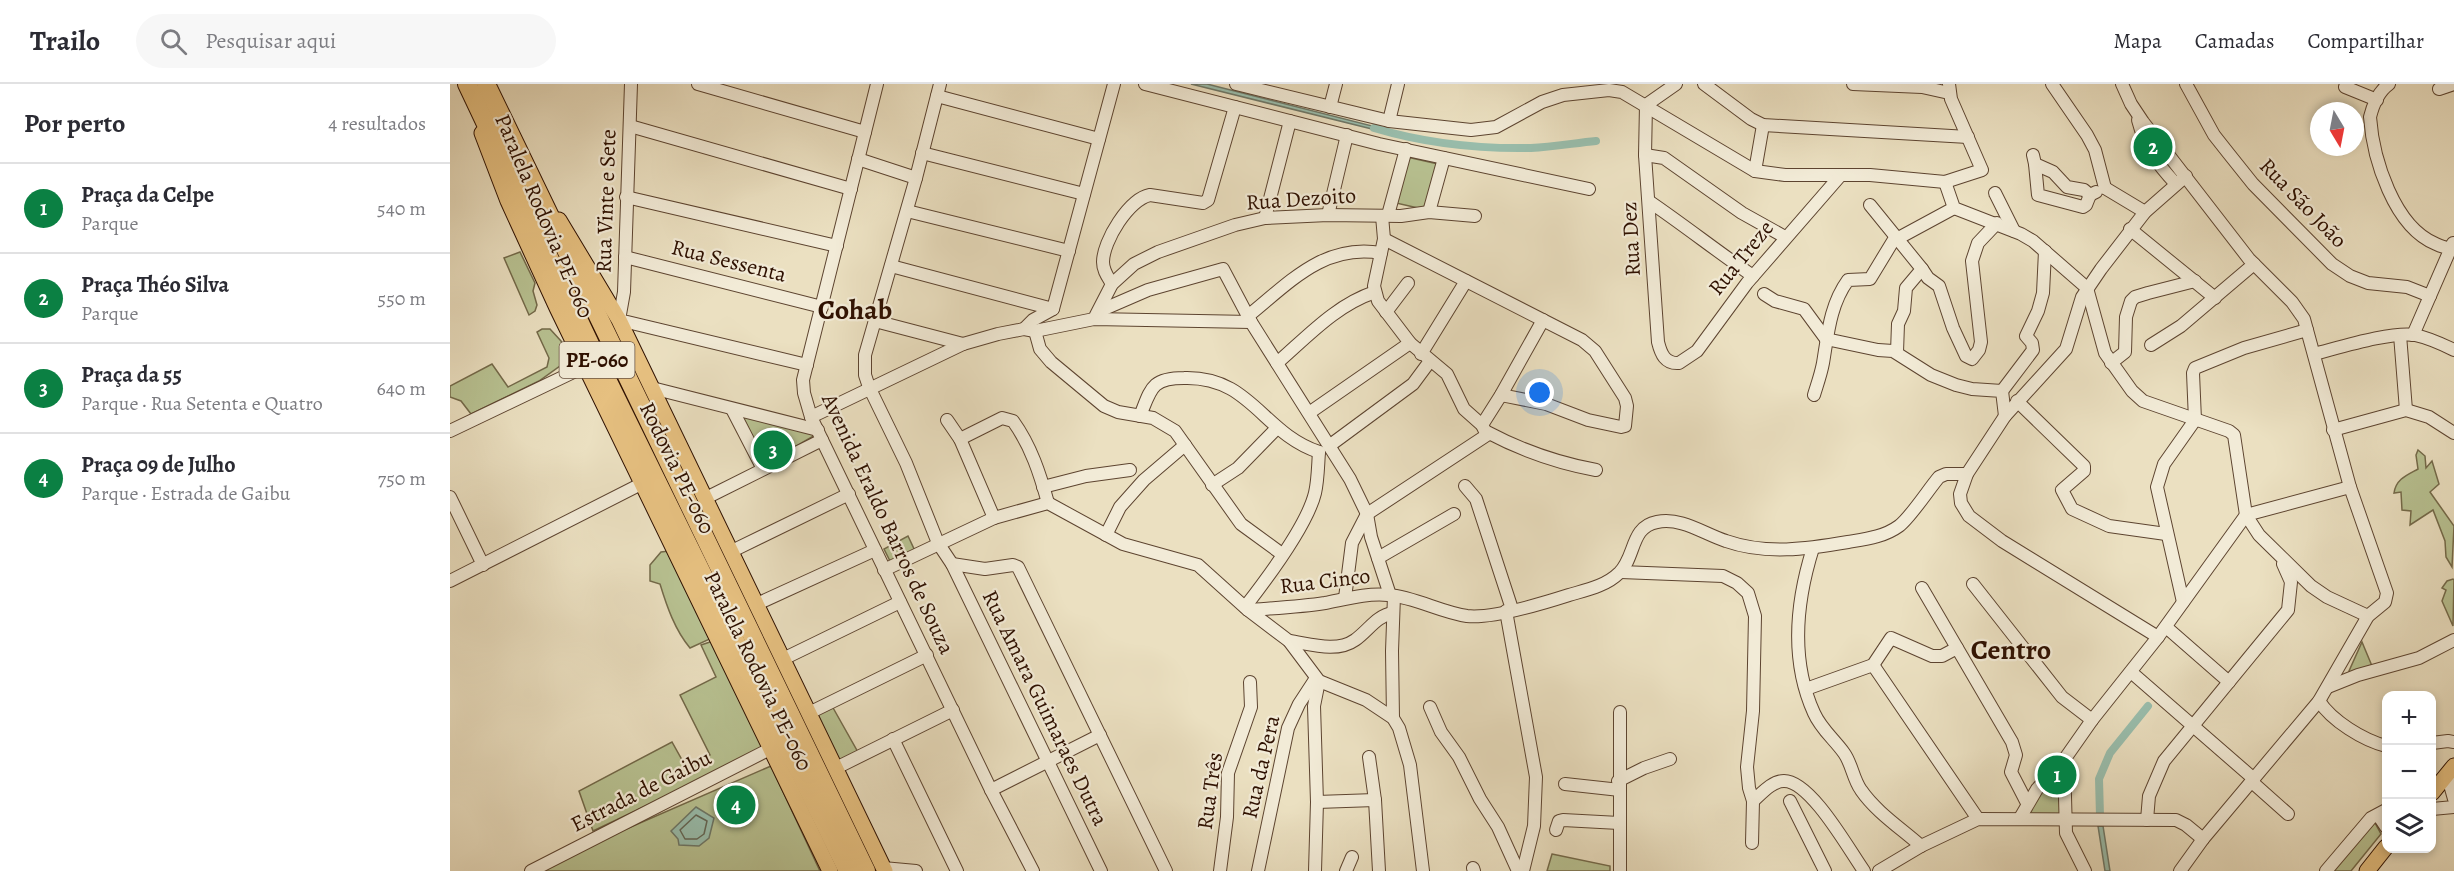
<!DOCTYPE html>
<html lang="pt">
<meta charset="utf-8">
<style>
body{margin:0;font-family:Alegreya,serif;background:#f7f7f7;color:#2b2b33}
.controls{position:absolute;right:18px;bottom:18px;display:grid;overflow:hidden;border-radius:12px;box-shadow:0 3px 9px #0003}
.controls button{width:54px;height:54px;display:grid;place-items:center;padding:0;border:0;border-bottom:2px solid #e1e1e2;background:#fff;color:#2b2b33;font:30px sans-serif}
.compass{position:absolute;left:1860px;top:18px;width:54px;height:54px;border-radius:50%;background:#fff;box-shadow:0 3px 9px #0003;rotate:170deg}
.you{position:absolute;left:1090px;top:309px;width:21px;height:21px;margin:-15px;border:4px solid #fff;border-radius:50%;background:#1a73e8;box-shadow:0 0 0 9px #1a73e833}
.badge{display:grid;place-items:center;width:39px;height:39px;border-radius:50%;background:#0b8043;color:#fff;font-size:20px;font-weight:700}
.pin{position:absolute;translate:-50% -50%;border:3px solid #fff;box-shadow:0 2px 6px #0006}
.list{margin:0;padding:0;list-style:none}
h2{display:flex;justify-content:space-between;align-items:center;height:78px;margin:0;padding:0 24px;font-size:26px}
h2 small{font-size:20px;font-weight:400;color:#7c7c81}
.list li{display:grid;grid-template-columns:39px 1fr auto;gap:18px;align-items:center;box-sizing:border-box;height:90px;padding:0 24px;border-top:2px solid #e1e1e2}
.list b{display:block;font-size:22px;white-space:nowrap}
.list p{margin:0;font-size:20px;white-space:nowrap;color:#7c7c81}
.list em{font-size:20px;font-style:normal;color:#7c7c81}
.icon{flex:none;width:33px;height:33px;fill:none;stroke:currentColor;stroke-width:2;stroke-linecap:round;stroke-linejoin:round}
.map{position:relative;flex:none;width:2004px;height:787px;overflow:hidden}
header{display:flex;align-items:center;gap:36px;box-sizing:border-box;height:84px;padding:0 30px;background:#fff;border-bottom:2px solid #e1e1e2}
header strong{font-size:28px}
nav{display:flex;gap:33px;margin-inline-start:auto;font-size:21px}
.search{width:420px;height:54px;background:#f7f7f7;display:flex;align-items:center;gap:15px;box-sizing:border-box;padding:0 21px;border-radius:33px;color:#7c7c81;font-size:22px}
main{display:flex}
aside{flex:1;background:#fff}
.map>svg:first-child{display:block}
.green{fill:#b8c292;stroke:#736949;stroke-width:1.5}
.water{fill:#99bead;stroke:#6e7868;stroke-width:1.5}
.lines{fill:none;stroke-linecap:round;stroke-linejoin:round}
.shore{stroke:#646756;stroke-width:1.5}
.canal{stroke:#99bead;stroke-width:8}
.minor-casing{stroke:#5d4430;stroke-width:14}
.major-casing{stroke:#2e1000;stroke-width:17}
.highway-casing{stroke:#2e1000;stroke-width:20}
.minor{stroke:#f2ebd7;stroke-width:12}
.major{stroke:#e6c080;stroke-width:15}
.highway{stroke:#e6c080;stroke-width:18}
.labels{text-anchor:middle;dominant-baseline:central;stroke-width:4.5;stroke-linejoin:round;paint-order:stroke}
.shield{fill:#f2ebd7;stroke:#695240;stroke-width:1.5}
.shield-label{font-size:21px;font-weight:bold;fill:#2e1000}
.street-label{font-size:22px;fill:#2e1000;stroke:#f2ebd7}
.district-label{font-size:28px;font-weight:bold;fill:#2e1000;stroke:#f2ebd7}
</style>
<header>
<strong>Trailo</strong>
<div class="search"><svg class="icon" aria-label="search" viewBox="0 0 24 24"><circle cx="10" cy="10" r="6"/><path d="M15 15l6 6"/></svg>Pesquisar aqui</div>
<nav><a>Mapa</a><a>Camadas</a><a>Compartilhar</a></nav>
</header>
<main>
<aside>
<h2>Por perto<small>4 resultados</small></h2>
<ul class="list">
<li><span class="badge">1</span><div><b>Praça da Celpe</b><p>Parque</p></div><em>540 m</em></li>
<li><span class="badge">2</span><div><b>Praça Théo Silva</b><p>Parque</p></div><em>550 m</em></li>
<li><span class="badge">3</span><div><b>Praça da 55</b><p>Parque · Rua Setenta e Quatro</p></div><em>640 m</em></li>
<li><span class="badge">4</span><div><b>Praça 09 de Julho</b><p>Parque · Estrada de Gaibu</p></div><em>750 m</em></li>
</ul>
</aside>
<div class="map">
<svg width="2004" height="787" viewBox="0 0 2004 787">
<rect width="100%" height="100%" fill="#ebe0c1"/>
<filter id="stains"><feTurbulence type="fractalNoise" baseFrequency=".00333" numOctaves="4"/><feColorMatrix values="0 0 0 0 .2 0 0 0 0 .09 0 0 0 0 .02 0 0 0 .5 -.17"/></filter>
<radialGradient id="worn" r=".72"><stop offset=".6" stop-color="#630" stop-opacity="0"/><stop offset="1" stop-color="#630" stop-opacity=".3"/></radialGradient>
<g class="green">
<path d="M957,73L988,80L977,126L946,119Z"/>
<path d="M70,168L85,199L83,207L87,221L85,227L79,231L54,174Z"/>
<path d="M92,245H100L111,257L121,274L89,297L21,330L11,317L0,313V302L42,280L58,303L97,283L99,274L87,248Z"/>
<path d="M286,329L367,350L314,381Z"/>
<path d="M1968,366L1975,372L1976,384L1982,377L1989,400L1980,408L2004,442L2002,483L1996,473L1995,457L1983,426L1960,441L1961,427L1952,426L1951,408L1944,409C1946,395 1957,391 1968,385L1966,371Z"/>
<path d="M458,452L465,467L441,479L434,465Z"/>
<path d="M219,467L262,554L240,564C225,546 217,523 210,500L200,497V481L211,468Z"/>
<path d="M2003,495L2004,496L2003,542L1992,517L1996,506L1992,504L1997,497Z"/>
<path d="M263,557L318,664L143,747L129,707L222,658L236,683L260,671L230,611L266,593L251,561Z"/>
<path d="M1912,558L1922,582L1900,589L1899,587Z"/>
<path d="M382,622L409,670L390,680L365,629Z"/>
<path d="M1614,676L1616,736L1570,734Z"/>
<path d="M321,682L370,787H87L144,759Z"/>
<path d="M1916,737L1925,739L1931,750L1901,787H1884Z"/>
<path d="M1102,770L1160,782V787H1097Z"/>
</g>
<g class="water">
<path d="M741,0H757L934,45V48Z"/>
<path d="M246,723L264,734L259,754L249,762L229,761L228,755L221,747Z"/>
<path d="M1648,742H1653L1660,787H1655Z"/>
</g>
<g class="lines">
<path class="shore" d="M246,731L257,737L254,750L247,755H235L230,746Z"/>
<g class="canal">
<path d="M924,44C974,59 1029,65 1081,64C1103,63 1125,59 1146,57"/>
<path d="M1650,732L1649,695L1660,669L1698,622"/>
</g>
<defs>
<g id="minor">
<path d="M181,0L174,208L169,236L357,281"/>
<path d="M248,0L415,48"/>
<path d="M427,0L353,296L354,309L361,333L541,706L583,787"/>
<path d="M490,0L466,94L415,271V291L419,303L456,379L488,459L502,480L651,787"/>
<path d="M695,0L929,60L1139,105"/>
<path d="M786,0L939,37L1021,46L1046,43L1092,18L1113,11L1159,6L1172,8L1305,87L1335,91H1420L1495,98L1532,86L1501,15L1499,0"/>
<path d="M1254,0L1301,35L1313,41L1518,53"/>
<path d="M1403,0L1472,3L1499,9"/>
<path d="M1602,0L1637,51L1645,66L1655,104"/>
<path d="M1672,0L1681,20L1693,38L1799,175L1842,218L1854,235L1900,403L1937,509L1935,518L1918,532L1869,617L1753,755L1730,787"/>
<path d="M1736,0L1764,51L1779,70L1803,100L1882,180L1900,192L1918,199L1957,203L1980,212"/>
<path d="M1939,0C1929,7 1923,21 1920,33C1923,75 1944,143 1986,160C1992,163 1998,165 2004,163"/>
<path d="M1895,3L1927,16"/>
<path d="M1989,5L2004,0"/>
<path d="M487,12L649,55"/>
<path d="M1196,21L1195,71L1208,258C1211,270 1215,280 1229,279L1247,267L1297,199L1390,92"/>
<path d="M1196,21L1226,0"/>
<path d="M880,23L886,0"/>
<path d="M1688,36C1695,63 1707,80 1726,100"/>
<path d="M939,37L948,0"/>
<path d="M180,42L401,105"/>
<path d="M472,69L634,110"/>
<path d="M1195,71L1214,74L1292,129L1335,153"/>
<path d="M1583,71L1585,80L1603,88L1617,103L1634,106L1640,111L1646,108"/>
<path d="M408,75L466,94"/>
<path d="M1585,80L1588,111L1633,123L1636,121L1640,111"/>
<path d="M1305,87L1313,41"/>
<path d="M1495,98L1504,124L1571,150L1583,157L1637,204L1655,269L1682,307L1693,317L1779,347L1784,351L1796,431L1809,451L1861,502L1877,513L1918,532"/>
<path d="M1655,104L1695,128"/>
<path d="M1545,109L1564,147"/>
<path d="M176,113L387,162"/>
<path d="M1200,118C1235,142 1268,168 1303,192"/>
<path d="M1420,121L1472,185L1456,204L1454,227L1448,240L1447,268"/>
<path d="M457,127L619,167"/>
<path d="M979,128L994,74"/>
<path d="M878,131L897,51"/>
<path d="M938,131L956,65"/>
<path d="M815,134L840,37"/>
<path d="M1680,145L1765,214"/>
<path d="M934,155L1132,256L1145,267L1175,314L1177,322L1175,342L1171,343L1138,336L1096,320L1051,311"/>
<path d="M175,173L372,223"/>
<path d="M441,182L603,225"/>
<path d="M1472,185L1478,194L1489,202L1503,244L1516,272L1522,275L1529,266L1531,258L1522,177L1528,159L1547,139"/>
<path d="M662,200C658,193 653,187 653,178C653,157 679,115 700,111L753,119L758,116L785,23"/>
<path d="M1314,210L1325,217L1354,225L1376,255"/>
<path d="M654,225L698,206L773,185L801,238L900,395L917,430L921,453L940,511"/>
<path d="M936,228L958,199"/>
<path d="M646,231L662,200L684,180L708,168L785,141L815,134L878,131L951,132L979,128L1025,132"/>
<path d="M798,232C839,199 874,159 931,169"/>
<path d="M425,237L513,260"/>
<path d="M574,245L583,236L603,225L664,0"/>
<path d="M585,247L590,265L601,278L654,322L668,328L703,334L725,347L791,440L832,470"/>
<path d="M1950,251L1956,326"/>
<path d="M1963,251L2003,159"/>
<path d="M1376,255L1428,266L1443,267L1481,291L1506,301L1522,305L1552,307L1555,332"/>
<path d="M1701,261L1731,242L1804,180"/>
<path d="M971,270L1016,197"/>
<path d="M1864,270C1888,264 1942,247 1965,251C1979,254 1992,260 2004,266"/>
<path d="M827,279C858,252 886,221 925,208"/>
<path d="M1661,279L1675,268L1676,233L1681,217L1685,213L1698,209L1745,197"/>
<path d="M202,304L368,346"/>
<path d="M1552,307L1583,266L1582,259L1576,252L1588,227L1593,209L1595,167"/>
<path d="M1364,311C1367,301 1371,290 1373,279C1378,249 1380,221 1398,196L1420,195L1443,157L1504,124"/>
<path d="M1567,317L1634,382V387L1612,406L1622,425L1659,442L1716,450"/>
<path d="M282,325L313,385"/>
<path d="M859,329L960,259"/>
<path d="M690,332C701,305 701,294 734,294C801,292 812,349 869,368"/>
<path d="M361,333L513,260L548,250L574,245L585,247L644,235L801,238"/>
<path d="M497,336L510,355L544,434"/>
<path d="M1032,341L1051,311L1093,236"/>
<path d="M1883,346L1956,326L1979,333L2004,349"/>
<path d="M0,347L136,282"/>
<path d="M1037,348C1071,366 1108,379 1146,386"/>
<path d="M510,355L552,334L563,337C581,362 590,390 598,419"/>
<path d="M879,362L963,300L980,277"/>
<path d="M762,401L788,384L827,344"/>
<path d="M1015,402L1026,415L1062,525"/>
<path d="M593,403L636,392L680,386"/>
<path d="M0,413L33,481"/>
<path d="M256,414L372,356"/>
<path d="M1796,431L1900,403"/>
<path d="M656,451L670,423L694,396L735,361"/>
<path d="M1363,464C1346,518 1340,576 1364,629C1371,645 1384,655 1394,669C1402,680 1403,695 1411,706C1426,728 1452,745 1471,762"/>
<path d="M282,467L399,410"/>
<path d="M928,474L1004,430"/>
<path d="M502,480L535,485L563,481L568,483L716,787"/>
<path d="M434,486L544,434L598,419L673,460L748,481L798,526L839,557L869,597L916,616L943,634L949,644L960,681L973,787"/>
<path d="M1171,488L1273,492L1287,499L1298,509L1305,532L1303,627L1297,683L1299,704L1303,717L1302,759"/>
<path d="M0,497L193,399"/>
<path d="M1523,500L1612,613L1642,636"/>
<path d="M1472,504L1562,658L1566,671L1561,688L1577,719"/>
<path d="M895,514L902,459L917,430L1037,351L1032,341L1014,325L997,290L960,259L928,217L924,202L934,155L932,132"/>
<path d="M1733,518L1707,403L1714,380L1745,336L1743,289L1745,284L1794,264L1857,246"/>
<path d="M307,520L425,466"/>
<path d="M795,523C816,496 857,442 865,409C868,396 868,381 869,368"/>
<path d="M798,526C824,524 850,523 875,519C896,515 916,509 938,511C965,513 990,528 1017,532C1042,535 1094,519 1119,511C1136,506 1156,502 1169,489C1186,473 1180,443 1207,438C1232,433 1254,450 1276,457C1316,471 1357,465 1398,458C1416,455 1434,453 1449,442C1460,434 1478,406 1489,393L1496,390H1517"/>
<path d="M1056,527L1086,693L1084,742L1073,787"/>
<path d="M1716,543L1779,598"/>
<path d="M1708,553L1552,457L1519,432L1511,419L1510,410L1517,390L1555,332L1616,265L1632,213L1651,185L1695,128L1736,92"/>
<path d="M839,557C860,560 887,569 905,556C919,546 926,532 943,529"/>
<path d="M333,575L450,518"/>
<path d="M1423,581L1528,735"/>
<path d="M1681,588L1804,695"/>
<path d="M1878,603L1908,591L1969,574L2004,556"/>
<path d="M1356,605L1423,581L1441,554L1482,572H1492L1507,564"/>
<path d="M1869,617C1882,637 1913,656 1936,662"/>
<path d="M980,623L991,648L1009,673L1030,715L1048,743L1068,787"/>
<path d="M1170,628V787"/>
<path d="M359,629L477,571"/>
<path d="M943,634L942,567L944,512"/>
<path d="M443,655L507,787"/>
<path d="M1982,659L1998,657L2004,658"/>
<path d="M919,673L925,716L929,787"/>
<path d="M1614,676L1616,749L1635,787"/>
<path d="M386,684L503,626"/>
<path d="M1997,690L2004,715"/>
<path d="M1168,697L1194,684L1220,675"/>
<path d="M1802,698L1838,730"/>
<path d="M1115,700L1170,706"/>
<path d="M541,706L650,651"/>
<path d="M1303,717C1312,709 1322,697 1334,697C1361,697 1399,766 1414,787"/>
<path d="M1340,717L1375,787"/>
<path d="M867,718L925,716"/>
<path d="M1982,725L2004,723"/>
<path d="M1928,731L1936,743"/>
<path d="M1570,734L1587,705L1614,676L1642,636L1708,553L1796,431"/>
<path d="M1697,736L1699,712L1714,677L1838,526L1841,498L1833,480"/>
<path d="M1106,746L1109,737L1113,736L1169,739"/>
<path d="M433,784L466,787"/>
<path d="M1023,784L1024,787"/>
<path d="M81,787L320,665"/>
<path d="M770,787L777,733L778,689L801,623L800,598"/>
<path d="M808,787L838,644L849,620L866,594"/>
<path d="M865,787L867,718L864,622L869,597"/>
<path d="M896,787L902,773"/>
<path d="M1429,787L1471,762L1528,735L1726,736L1736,741L1753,755"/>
<path d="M1876,787L1921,734L1936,726"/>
</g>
<g id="major">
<path d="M32,49L58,117L107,224L380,787"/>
<path d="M109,136L169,236L435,787"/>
<path d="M1982,709L2004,682"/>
<path d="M1917,787L1936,763"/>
</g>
<g id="highway">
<path d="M17,0L148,277L398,787"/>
<path d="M36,0L416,787"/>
</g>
</defs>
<use href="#minor" class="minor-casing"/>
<use href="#major" class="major-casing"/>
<use href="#highway" class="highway-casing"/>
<use href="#minor" class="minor"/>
<use href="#major" class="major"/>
<use href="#highway" class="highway"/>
</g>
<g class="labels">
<rect class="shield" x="109.5" y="258" width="75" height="36" rx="4.5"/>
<g class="shield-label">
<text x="147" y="276">PE-060</text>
</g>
<g class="street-label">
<text transform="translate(851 115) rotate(-4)">Rua Dezoito</text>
<text transform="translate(156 117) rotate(-88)">Rua Vinte e Sete</text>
<text transform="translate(1853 119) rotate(46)">Rua São João</text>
<text transform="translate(94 132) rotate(67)">Paralela Rodovia PE-060</text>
<text transform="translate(1181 155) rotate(-93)">Rua Dez</text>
<text transform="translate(1291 174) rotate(-51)">Rua Treze</text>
<text transform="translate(279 177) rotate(14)">Rua Sessenta</text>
<text transform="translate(227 384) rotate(64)">Rodovia PE-060</text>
<text transform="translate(438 440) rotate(65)">Avenida Eraldo Barros de Souza</text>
<text transform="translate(875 497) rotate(-7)">Rua Cinco</text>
<text transform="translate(308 587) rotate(64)">Paralela Rodovia PE-060</text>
<text transform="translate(595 624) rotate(64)">Rua Amara Guimaraes Dutra</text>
<text transform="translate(811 683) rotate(-77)">Rua da Pera</text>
<text transform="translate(191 707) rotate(-27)">Estrada de Gaibu</text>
<text transform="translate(760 707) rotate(-82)">Rua Três</text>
</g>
<g class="district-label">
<text x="405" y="226">Cohab</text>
<text x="1561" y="566">Centro</text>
</g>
</g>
<rect width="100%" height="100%" filter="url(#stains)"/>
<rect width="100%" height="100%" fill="url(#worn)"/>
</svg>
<div class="controls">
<button>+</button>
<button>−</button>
<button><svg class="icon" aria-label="layers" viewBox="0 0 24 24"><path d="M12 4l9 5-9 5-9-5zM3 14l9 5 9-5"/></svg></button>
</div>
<svg class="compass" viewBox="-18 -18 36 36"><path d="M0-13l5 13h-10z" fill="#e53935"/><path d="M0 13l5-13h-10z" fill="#7c7c81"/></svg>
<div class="you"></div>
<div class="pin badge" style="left:1607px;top:691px">1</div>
<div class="pin badge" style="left:1703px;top:63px">2</div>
<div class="pin badge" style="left:323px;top:366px">3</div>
<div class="pin badge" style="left:286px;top:721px">4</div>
</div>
</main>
